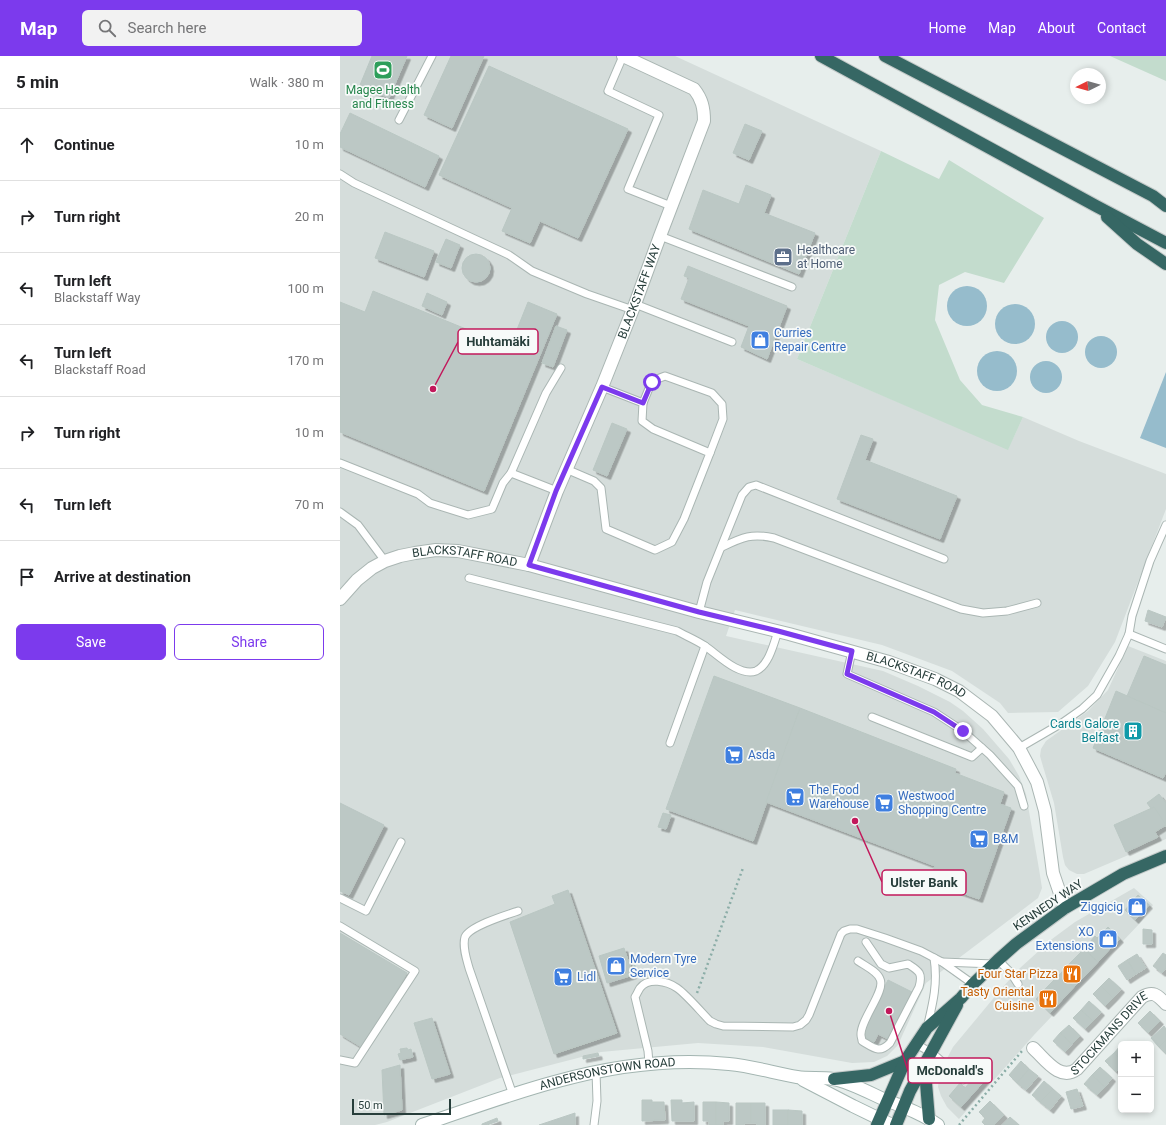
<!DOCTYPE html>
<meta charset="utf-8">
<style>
body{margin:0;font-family:Roboto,sans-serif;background:#f2f2f2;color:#202124}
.controls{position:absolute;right:12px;bottom:12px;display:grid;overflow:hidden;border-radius:6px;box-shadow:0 2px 6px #0003}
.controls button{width:36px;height:36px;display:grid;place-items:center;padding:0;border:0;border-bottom:1px solid #e0e0e0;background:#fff;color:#202124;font:20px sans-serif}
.compass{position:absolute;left:730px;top:12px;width:36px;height:36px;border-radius:50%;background:#fff;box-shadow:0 2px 6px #0003;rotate:265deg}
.scale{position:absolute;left:12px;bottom:10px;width:99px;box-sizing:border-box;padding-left:4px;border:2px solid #273e3b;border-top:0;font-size:11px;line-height:14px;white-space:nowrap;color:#273e3b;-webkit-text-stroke:3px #f7faf9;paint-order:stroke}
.stop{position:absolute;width:12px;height:12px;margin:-9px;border:3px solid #7c3aed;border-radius:50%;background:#fff}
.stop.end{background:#7c3aed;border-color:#fff;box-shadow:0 1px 4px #0008}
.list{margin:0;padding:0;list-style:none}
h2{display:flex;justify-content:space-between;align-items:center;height:52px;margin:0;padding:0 16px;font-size:17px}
h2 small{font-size:13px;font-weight:400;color:#757577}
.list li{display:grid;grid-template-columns:26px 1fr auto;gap:12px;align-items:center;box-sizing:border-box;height:72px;padding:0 16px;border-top:1px solid #e0e0e0}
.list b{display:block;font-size:15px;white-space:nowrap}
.list p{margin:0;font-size:13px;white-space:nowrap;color:#757577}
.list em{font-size:13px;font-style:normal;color:#757577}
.actions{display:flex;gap:8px;padding:12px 16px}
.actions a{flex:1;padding:9px 0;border:1px solid #7c3aed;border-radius:6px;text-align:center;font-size:14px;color:#7c3aed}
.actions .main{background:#7c3aed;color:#fff}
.icon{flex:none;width:22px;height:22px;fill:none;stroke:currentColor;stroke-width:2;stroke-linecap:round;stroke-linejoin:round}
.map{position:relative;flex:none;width:826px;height:1069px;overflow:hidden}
header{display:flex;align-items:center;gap:24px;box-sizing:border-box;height:56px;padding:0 20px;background:#7c3aed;color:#fff}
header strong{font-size:19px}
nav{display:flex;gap:22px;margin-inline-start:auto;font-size:14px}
.search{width:280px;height:36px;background:#f2f2f2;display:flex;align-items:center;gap:10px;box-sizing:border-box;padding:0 14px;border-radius:6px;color:#757577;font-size:15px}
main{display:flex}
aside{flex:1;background:#fff}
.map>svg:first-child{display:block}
.built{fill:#d5dddb}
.green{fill:#c3dccd}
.water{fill:#96bccc}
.building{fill:#bcc8c5;stroke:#bac7c3;filter:url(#shadow)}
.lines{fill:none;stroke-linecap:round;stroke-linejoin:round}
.lane-casing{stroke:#aab6b3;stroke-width:9}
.street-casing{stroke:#aab6b3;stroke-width:14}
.secondary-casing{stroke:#a3b5b1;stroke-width:14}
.highway-casing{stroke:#c3c9c8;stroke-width:14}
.path{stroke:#8bada7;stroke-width:2.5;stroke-dasharray:2 3;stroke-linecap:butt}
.lane{stroke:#fff;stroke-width:7}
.street{stroke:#fff;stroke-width:12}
.secondary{stroke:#fff;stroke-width:12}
.highway{stroke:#366764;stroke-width:12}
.route{stroke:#7c3aed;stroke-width:5}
.labels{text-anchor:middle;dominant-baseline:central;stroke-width:3.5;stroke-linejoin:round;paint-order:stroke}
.leisure-label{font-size:12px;fill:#27864d;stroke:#f7faf9}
.service-label{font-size:12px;fill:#4e5e75;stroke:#f7faf9;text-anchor:start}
.street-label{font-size:12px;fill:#273e3b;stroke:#f7faf9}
.shop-label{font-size:12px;fill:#366cbe;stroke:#f7faf9;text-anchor:start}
.culture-label{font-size:12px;fill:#0d838f;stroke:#f7faf9;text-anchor:end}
.food-label{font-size:12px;fill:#c56008;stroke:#f7faf9;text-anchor:end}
.leader{fill:none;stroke:#c2185b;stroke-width:1.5}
.callout-dot{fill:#c2185b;stroke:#f7faf9;stroke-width:1.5}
.callout{fill:#f7faf9;stroke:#c2185b;stroke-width:1.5}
.callout-label{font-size:13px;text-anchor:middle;font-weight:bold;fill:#273e3b}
</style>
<header>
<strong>Map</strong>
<div class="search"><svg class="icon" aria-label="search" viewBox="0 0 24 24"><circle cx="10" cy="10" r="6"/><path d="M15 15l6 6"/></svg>Search here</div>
<nav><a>Home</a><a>Map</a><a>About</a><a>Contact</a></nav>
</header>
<main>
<aside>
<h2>5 min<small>Walk · 380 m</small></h2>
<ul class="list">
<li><svg class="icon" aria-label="ahead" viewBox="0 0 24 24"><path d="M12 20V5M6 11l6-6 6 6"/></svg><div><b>Continue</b></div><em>10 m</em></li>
<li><svg class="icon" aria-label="right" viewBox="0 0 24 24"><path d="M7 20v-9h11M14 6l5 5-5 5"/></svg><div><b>Turn right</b></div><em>20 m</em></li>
<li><svg class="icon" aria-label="left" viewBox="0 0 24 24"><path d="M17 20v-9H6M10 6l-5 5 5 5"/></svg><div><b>Turn left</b><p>Blackstaff Way</p></div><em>100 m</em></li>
<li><svg class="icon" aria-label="left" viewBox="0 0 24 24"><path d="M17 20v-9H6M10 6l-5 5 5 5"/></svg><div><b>Turn left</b><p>Blackstaff Road</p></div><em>170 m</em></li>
<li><svg class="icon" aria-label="right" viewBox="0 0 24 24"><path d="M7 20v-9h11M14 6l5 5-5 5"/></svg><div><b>Turn right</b></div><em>10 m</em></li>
<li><svg class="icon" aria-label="left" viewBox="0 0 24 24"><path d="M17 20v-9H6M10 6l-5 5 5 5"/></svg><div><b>Turn left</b></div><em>70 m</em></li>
<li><svg class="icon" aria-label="arrive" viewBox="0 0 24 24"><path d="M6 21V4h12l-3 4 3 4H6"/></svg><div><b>Arrive at destination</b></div></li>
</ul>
<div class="actions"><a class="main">Save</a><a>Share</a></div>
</aside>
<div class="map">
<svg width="826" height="1069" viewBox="0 0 826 1069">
<defs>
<filter id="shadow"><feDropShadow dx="3.5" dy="3.5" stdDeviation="0" flood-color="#0004"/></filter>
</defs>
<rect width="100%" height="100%" fill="#e7eeec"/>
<g class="built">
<path d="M0,0H335L541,95L457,303L668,393L683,361L739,385L826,418V453L775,586L748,630L718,656L668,657L660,647L612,615L542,589L395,554L386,580L543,615L578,630L610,646L623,655L643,673L669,703L679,720L686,738L699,813L702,832L698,842L586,927L558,989L547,1000L534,1006L512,1007L423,991L358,987L261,996L160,1022L47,1066L35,1069H0Z"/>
<path d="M788,590L826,605V783L744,818H737L729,814L725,809L723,801L714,747L702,707L700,700L701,693L706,685L748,655L768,634Z"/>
<path d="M794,832L813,849L801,866L694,979L619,1063L607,1051L601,1040L598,1031L599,1022L601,1014L613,991L662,932L680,912L712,883L735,866Z"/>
</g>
<g class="green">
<path d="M770,0H826V25Z"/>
<path d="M541,95L599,123L609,104L704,162L664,227L625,216L599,229L595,264L620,324L642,349L683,361L668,394L457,303Z"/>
</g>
<g class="water">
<circle cx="627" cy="250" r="20"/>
<circle cx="675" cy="268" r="20"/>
<circle cx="722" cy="281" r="16"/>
<circle cx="761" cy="296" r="16"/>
<circle cx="657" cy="315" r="20"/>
<circle cx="706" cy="321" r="16"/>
<path d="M826,316V392L800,382Z"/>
</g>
<g class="building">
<path d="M32,0H67L49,42L20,29Z"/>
<path d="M111,0H144L112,72L84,59Z"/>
<path d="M149,10L288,73L238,182L200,165L190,187L162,175L172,152L99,119Z"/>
<path d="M10,57L99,100L85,131L0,91V78Z"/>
<path d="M405,68L422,75L409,104L393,97Z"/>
<path d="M406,129L431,139L424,157L475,177L459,218L349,173L363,134L399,148Z"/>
<path d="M45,176L94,195L84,221L35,202Z"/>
<path d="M106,183L120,189L111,212L96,206Z"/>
<circle cx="136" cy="212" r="14"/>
<path d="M348,210L447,250L427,303L401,291L409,270L341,243L349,222L344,220Z"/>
<path d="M33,235L170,291L188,246L217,258L144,435L0,376V246L25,256Z"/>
<path d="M87,237L107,246L102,259L82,250Z"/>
<path d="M216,270L227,274L213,311L202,307Z"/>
<path d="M272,367L287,373L267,420L253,414Z"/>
<path d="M521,379L533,383L525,404L617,440L600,483L497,443Z"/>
<path d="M808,554L826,561L822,571L805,565Z"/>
<path d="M804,600L826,609V657L787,640Z"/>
<path d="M374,620L460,652L413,785L326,753Z"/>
<path d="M776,635L826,657V716L823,722L753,692Z"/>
<path d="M460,652L616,713L615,717L664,736L660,748L671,752L639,843L589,825L595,810L426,746Z"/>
<path d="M819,738L826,747V770L825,771L807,747Z"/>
<path d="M0,747L44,769L9,839L0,835Z"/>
<path d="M814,751L826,769L815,776L818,781L786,796L774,769Z"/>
<path d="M323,757L331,759L326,773L318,771Z"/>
<path d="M228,834L277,977L214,998L170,866L215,848L212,840Z"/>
<path d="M798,839L809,849L795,864L785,854Z"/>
<path d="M768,871L780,883L769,894L757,882Z"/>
<path d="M803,873L812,874V888H803Z"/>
<path d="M0,877L67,917L23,992L0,978Z"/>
<path d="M755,880L769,894L758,906L744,893Z"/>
<path d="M284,892L293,919L267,927L259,900Z"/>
<path d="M744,893L758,906L746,919L732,905Z"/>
<path d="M823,897L826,899V912L822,917L813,910Z"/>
<path d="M797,898L806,912L796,918L787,904Z"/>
<path d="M787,904L796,918L787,924L778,910Z"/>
<path d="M732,905L746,919L734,931L720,918Z"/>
<path d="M720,918L734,931L722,944L708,930Z"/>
<path d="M769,922L781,933L773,942L761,930Z"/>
<path d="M548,924L574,937L550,984L538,978L534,986L524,981L527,974L524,973Z"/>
<path d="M708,930L722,944L710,957L696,943Z"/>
<path d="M761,930L773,942L765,950L753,938Z"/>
<path d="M749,945L761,956L753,965L741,954Z"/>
<path d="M741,954L753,965L745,973L733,962Z"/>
<path d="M810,955L820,965L808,977L798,967Z"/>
<path d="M92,962L110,1018L92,1023L74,967Z"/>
<path d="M729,969L740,980L732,988L720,977Z"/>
<path d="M824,970L826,973V984L819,991L811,982Z"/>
<path d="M720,977L732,988L725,996L713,985Z"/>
<path d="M826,984V998L819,991Z"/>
<path d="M781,989V1004L774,997Z"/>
<path d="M67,992L68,994L71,993L73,1001L60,1004L58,998L61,997L60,993Z"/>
<path d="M258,997L259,1000L243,1003V1000Z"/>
<path d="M774,997L781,1004V1010L776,1016L765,1005Z"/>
<path d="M681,1005L689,1013L677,1027L669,1019Z"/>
<path d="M60,1009L62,1054L44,1059L42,1014Z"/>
<path d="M760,1011L772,1022L765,1031L752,1019Z"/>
<path d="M689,1013L698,1020L686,1034L677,1027Z"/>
<path d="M639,1016L647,1022L621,1051L609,1040L620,1027L625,1032Z"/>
<path d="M752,1019L765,1031L757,1039L744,1028Z"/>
<path d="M704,1025L713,1033L700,1046L692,1039Z"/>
<path d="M713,1033L721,1040L710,1054L700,1046Z"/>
<path d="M737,1033L743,1050L731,1053L726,1036Z"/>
<path d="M302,1044H312V1046H324L325,1064L302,1065Z"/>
<path d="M331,1044H342V1047L354,1046V1065H332Z"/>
<path d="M650,1045L664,1059L654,1069H645L642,1066L645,1062L639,1056Z"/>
<path d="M363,1046H376V1069H369V1065H363Z"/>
<path d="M376,1046L389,1047V1065H383V1069H376Z"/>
<path d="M396,1047H411V1067H404V1069H396Z"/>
<path d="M411,1047H425V1069H417V1067H411Z"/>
<rect x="433" y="1054" width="15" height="15"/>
<path d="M448,1054L462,1055V1069H448Z"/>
<path d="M235,1057V1069H199Z"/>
<path d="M670,1061L679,1069H662Z"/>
<path d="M157,1062L158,1065L147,1069H142V1068Z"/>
</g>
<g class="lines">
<defs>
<g id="lane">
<path d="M283,0L268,35L319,59L288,133L331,150"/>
<path d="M59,64L92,0"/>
<path d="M0,118L14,127L169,199L192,215L247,238L293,254"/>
<path d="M320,180L452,231"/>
<path d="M295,248L392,286"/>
<path d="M303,347L312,325L325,320L372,337L382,348L383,363L370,397"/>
<path d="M0,407L78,438L90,447L128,459L152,453L163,427L171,417L217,435"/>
<path d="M226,413L254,425L261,432L266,473L315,494L332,486L344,463L370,397L313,373L302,365L303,347L262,331"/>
<path d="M171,417L206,337L221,312"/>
<path d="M0,456L18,469L45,505"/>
<path d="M382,491C403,481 412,477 434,482L621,553L643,557L667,555L697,547"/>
<path d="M129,522L337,575C346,580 356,584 365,590C377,598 399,621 416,615C429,609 434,587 438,575"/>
<path d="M359,556L367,526L402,439L409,431L416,429L604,503"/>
<path d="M789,578L826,593"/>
<path d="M512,595L507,618L594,656L623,675L650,699L678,730L684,750"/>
<path d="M532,661L632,701L642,692"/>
<path d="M330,687L365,590"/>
<path d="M679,692L722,667L742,653L757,639L779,600L789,578L792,560L810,505L826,469"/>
<path d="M0,842L26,855L61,786"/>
<path d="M0,870L75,915L15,1007L0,1004"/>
<path d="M658,904L671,917L678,928"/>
<path d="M518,905C525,910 537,915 540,923C546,935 520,964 521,979C521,981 522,983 522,985C534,992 539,998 550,987L579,931C583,917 579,915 568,908L549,912L541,908L526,886"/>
<path d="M602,906L654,908"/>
<path d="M587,972C593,947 598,927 594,902"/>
<path d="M576,988L592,997L623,1024"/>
<path d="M309,1007L308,995L295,941C297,938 298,935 300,932C308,921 327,925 337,932C347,939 361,956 370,965L376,968L383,970L453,971L460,969L466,964L469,959L501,878L504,875L510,873H517L545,882L581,895L602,906L633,928"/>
<path d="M173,1039L129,912C127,904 122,891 125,881C130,870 166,859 178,855"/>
<path d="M254,1069L257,1045L256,1016"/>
</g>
<g id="street">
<path id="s1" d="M189,509L217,435L262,331L295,248L320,180L364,65C364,52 362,43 354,33L283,0"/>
<path id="s2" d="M0,543L17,524L32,512L45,505L60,500L75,497L96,494L118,495L189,509L359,556L449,578L549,606L595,623L619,635L652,660L679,692L697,726L705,755L713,817L725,852"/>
<path id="s3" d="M693,992C705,1003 720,1026 737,1013L802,941C814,934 818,940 826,948"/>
</g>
<g id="secondary">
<path d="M463,1024L513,1050L552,1069"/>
<path id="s4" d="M82,1069C127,1054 172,1037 218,1025C273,1010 331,1002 389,1008C412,1010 434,1017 457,1021C469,1023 481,1021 493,1023C507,1025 528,1036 541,1042C561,1050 581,1057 598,1069"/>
</g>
<g id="highway">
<path d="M481,0L756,150L826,187"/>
<path d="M545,0L813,140L826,150"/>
<path d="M767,161L797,188L826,208"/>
<path d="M494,1023L531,1019L565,1005"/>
<path d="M589,1063L586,1027L590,1006"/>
<path d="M537,1069L565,1005L587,972L621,942L633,928L658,904L676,888L725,852L783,818L826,800"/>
<path d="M556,1069L570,1035L617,949"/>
</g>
</defs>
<use href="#lane" class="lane-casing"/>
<use href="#street" class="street-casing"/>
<use href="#secondary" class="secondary-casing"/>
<use href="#highway" class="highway-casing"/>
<g class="path">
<path d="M291,900L297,919"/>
<path d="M357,937L403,812"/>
<path d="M619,1069L682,995"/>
</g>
<use href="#lane" class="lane"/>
<use href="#street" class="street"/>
<use href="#secondary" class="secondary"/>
<use href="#highway" class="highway"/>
</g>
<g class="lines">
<path class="route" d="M312,326L303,347L262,331L216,435L189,509L359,556L438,575L512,595L507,618L594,656L623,675"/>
</g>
<defs>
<symbol id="stadium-square" viewBox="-11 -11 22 22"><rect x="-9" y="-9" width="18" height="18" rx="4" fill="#2e9e5b" stroke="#f7faf9"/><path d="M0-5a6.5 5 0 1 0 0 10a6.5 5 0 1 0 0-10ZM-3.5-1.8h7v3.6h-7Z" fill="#fff"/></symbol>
<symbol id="office-square" viewBox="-11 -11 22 22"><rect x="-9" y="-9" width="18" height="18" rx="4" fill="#5c6f8a" stroke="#f7faf9"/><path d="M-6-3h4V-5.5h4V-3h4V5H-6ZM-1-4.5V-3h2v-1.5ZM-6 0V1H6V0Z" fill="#fff"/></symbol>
<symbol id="shop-square" viewBox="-11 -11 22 22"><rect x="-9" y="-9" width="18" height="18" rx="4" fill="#3f7fe0" stroke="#f7faf9"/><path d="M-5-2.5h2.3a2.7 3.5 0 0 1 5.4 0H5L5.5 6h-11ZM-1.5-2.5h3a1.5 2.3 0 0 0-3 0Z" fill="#fff"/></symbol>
<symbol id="building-square" viewBox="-11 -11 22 22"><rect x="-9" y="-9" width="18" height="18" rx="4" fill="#0f9aa8" stroke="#f7faf9"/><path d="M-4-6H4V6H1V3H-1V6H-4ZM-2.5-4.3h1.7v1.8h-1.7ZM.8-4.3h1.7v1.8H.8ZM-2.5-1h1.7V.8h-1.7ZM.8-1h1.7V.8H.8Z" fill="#fff"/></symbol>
<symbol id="supermarket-square" viewBox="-11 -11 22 22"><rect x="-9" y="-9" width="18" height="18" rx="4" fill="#3f7fe0" stroke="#f7faf9"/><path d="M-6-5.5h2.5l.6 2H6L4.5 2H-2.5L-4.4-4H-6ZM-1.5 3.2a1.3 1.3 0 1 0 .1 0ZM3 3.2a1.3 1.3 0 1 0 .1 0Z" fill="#fff"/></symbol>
<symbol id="restaurant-square" viewBox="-11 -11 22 22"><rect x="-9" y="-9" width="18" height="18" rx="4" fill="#e8710a" stroke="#f7faf9"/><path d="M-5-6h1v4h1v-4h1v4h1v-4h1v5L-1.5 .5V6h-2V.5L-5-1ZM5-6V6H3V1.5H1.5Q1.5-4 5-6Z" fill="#fff"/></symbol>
</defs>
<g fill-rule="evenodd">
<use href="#stadium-square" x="32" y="3" width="22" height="22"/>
<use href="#office-square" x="432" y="190" width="22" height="22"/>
<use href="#shop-square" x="409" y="273" width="22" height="22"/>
<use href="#building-square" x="782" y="664" width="22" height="22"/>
<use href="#supermarket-square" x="383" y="688" width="22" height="22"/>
<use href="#supermarket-square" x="444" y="730" width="22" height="22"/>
<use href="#supermarket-square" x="533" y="736" width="22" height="22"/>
<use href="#supermarket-square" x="628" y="772" width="22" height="22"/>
<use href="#shop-square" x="786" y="840" width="22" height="22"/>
<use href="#shop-square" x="757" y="872" width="22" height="22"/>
<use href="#shop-square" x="265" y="899" width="22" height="22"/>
<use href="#restaurant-square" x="721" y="907" width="22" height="22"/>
<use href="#supermarket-square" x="212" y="910" width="22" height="22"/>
<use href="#restaurant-square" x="697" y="932" width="22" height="22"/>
</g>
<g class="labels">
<g class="leisure-label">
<text x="43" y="34">Magee Health<tspan x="43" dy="14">and Fitness</tspan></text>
</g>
<g class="service-label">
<text x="457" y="194">Healthcare<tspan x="457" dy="14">at Home</tspan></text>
</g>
<g class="street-label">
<text stroke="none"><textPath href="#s1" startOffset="295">BLACKSTAFF WAY</textPath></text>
<text stroke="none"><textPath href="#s2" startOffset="141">BLACKSTAFF ROAD</textPath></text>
<text stroke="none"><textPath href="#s2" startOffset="609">BLACKSTAFF ROAD</textPath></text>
<text transform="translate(708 849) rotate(-34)">KENNEDY WAY</text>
<text stroke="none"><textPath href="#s3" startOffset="102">STOCKMANS DRIVE</textPath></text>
<text stroke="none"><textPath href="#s4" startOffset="193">ANDERSONSTOWN ROAD</textPath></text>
</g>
<g class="shop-label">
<text x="434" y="277">Curries<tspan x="434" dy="14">Repair Centre</tspan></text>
<text x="408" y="699">Asda</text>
<text x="469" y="734">The Food<tspan x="469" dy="14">Warehouse</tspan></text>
<text x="558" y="740">Westwood<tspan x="558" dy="14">Shopping Centre</tspan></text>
<text x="653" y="783">B&amp;M</text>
<text x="783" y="851" text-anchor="end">Ziggicig</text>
<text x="754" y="876" text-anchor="end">XO<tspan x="754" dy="14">Extensions</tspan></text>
<text x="290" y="903">Modern Tyre<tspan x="290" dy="14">Service</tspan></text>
<text x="237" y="921">Lidl</text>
</g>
<g class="culture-label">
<text x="779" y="668">Cards Galore<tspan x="779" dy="14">Belfast</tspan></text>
</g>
<g class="food-label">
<text x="718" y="918">Four Star Pizza</text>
<text x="694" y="936">Tasty Oriental<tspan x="694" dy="14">Cuisine</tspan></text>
</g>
</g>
<path class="leader" d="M93 333L118 286M515 765L542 826M549 955L568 1015"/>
<g class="callout-dot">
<circle cx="93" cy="333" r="4"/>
<circle cx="515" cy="765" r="4"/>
<circle cx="549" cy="955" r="4"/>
</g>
<g class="callout">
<rect x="118" y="273" width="80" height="25" rx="4"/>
<rect x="542" y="814" width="84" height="25" rx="4"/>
<rect x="568" y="1002" width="84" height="25" rx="4"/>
</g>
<g class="callout-label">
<text x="158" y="290">Huhtamäki</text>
<text x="584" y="831">Ulster Bank</text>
<text x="610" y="1019">McDonald's</text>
</g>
</svg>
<div class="controls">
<button>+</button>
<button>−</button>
</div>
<svg class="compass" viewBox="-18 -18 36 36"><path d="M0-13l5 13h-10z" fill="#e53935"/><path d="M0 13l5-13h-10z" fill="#757577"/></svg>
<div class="scale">50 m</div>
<div class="stop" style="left:312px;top:326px"></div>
<div class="stop end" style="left:623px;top:675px"></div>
</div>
</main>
